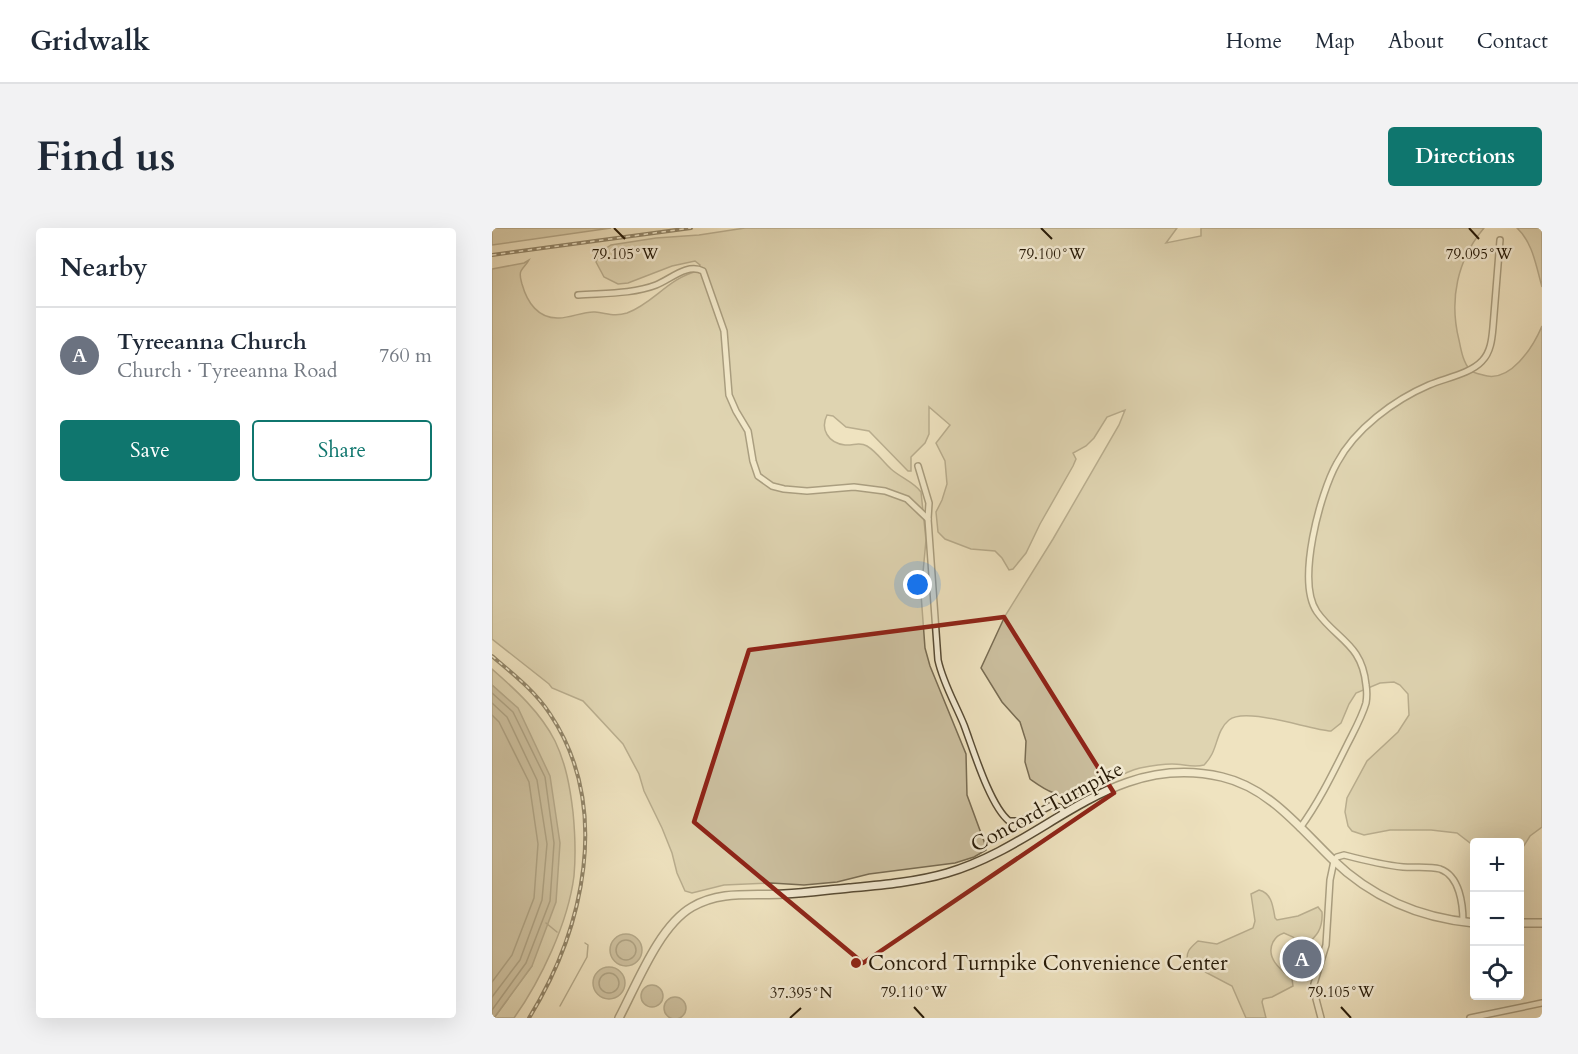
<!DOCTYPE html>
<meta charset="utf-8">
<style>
body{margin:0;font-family:Cardo,serif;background:#f2f2f3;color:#1f2937}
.controls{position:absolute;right:18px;bottom:18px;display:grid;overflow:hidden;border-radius:6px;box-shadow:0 6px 24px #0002}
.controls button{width:54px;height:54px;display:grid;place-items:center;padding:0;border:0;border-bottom:2px solid #e0e1e3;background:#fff;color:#1f2937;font:30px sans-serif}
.you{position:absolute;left:426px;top:357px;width:21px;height:21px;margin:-15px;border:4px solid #fff;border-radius:50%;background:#1a73e8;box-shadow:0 0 0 9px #1a73e833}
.badge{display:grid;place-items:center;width:39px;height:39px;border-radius:50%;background:#0f766e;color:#fff;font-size:20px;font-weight:700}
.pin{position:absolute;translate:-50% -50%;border:3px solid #fff;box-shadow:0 2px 6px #0006}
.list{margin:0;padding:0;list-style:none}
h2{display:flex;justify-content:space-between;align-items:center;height:78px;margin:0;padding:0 24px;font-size:26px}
h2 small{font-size:20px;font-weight:400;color:#747a83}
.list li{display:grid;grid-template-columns:39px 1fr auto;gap:18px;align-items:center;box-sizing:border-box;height:96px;padding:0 24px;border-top:2px solid #e0e1e3}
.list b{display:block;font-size:22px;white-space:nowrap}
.list p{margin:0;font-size:20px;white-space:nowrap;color:#747a83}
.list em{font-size:20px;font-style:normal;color:#747a83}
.actions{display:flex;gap:12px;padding:18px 24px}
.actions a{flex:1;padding:14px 0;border:2px solid #0f766e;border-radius:6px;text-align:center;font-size:21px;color:#0f766e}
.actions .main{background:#0f766e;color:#fff}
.icon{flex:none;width:33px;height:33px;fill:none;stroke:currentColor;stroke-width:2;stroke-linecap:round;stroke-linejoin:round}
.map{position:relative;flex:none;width:1050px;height:790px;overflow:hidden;border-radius:6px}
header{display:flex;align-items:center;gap:36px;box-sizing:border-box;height:84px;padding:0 30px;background:#fff;border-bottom:2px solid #e0e1e3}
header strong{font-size:28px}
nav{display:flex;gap:33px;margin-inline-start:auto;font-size:21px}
.intro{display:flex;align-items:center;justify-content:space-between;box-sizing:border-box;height:144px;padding:0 36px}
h1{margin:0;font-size:42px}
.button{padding:15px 27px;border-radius:6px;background:#0f766e;color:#fff;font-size:21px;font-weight:700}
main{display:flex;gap:36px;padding:0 36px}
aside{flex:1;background:#fff;border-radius:6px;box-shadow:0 6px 24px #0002}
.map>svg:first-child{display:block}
.green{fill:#ccc0a0;stroke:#786c53;stroke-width:1.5}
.water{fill:#aa9e81;stroke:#746850;stroke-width:1.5}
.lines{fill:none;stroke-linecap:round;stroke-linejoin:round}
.shore{stroke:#675b44;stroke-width:1.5}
.stream{stroke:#746850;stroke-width:1.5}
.minor-casing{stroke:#574b34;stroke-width:8}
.tertiary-casing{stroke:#574b34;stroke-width:10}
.minor{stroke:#f5edd6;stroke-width:5}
.tertiary{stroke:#f5edd6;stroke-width:7}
.rail-casing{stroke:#241806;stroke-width:4}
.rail{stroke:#f5edd6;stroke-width:1.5;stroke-dasharray:4.5;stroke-linecap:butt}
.marked{fill:none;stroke:#8f2418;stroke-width:4.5;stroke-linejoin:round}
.ticks{fill:none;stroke:#241806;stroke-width:2}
.poi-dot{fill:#8f2418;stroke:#f5edd6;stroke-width:2}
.labels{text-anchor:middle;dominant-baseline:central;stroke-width:5;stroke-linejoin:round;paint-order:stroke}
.street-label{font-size:21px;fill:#241806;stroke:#f5edd6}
.poi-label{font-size:21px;fill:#241806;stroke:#f5edd6;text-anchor:start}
.ticks-label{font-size:15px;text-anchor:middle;fill:#241806;stroke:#f5edd6;stroke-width:5;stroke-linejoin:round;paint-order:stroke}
</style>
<header>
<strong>Gridwalk</strong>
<nav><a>Home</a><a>Map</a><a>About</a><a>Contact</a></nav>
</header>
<div class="intro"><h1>Find us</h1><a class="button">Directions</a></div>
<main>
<aside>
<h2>Nearby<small></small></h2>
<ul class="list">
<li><span class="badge" style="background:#6b7280">A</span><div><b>Tyreeanna Church</b><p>Church · Tyreeanna Road</p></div><em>760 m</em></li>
</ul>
<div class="actions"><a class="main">Save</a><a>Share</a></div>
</aside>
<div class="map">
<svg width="1050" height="790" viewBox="0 0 1050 790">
<rect width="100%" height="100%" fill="#efe3c0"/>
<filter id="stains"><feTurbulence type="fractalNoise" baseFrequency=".00333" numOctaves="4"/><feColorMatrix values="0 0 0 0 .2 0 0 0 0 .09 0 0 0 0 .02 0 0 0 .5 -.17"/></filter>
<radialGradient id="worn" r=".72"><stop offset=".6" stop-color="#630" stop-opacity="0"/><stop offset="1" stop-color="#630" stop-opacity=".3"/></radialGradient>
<g class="green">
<path d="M0,0H119L0,17Z"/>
<path d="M253,0H685L674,15L709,8V0H992C965,32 957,72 967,112C969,122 971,134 978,142C981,145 987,146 991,147C1018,156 1041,119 1050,98V599L1038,608L1028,624V614H982V618L965,605L939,602H898L872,607L860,603L856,598L853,584L855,570L875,533L906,504L917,487L916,466L908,457L902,454L888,455L864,465L857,476L849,495L839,503C818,502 753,478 737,492C726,501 726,514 720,526C718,530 715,534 712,537C701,540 691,536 680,536C670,536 658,538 648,540C618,547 593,576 562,565C553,562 545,556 538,551L533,534L534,513L528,494L510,474L489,440L513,388L561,311L627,197L633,182L615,189L602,210L594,218L581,225L584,231L581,238L548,296L534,325L521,341L517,342L510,330L503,323L479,321L453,311L446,304L444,284L450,272L455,256L453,233L444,215L458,197L437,179V206L433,215L419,229V243H416L377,203L354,199L341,188L335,187C328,201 336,215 353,217C361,218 367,213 375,218C385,224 391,234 399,241C409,250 422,254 429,264L434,312L429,366L433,420L438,438L474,526L475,567L493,616L494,622L482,629L463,635L377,646L345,654L312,657L279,655L232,657L200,665L193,663L185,645L180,625L170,600L152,563L147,546L131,516L91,473L60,460L57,456L0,411V41L32,35L37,32C35,36 31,39 29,43C27,47 29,52 30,56C35,74 46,91 67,90C79,90 92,83 103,84C115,85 122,89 135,85C162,75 176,50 206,43L208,37L203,33L180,38L136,55L126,56L112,49L104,34L107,25L119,17L164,10L207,7Z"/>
<path d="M1025,0H1050V59C1044,38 1041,15 1025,0Z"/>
<path d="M0,441C24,462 49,485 63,513C74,536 78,559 81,584C83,605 84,626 82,648C76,695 49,752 22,790H2L40,738L26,481L0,457Z"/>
<path d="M767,662C780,665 781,679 783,690L785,692L806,688L826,679L830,684C831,701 825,708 813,718L807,717L801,709L792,705C786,707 784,709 781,714C773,730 789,742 800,751L801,758L780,769L771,771L770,774L774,790H754L740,758L696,735C693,724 698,720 706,713L725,716L761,700L763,693L759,666Z"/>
</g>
<g class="water">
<path d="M0,457L26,480L58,548L68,615L64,674L40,738L2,790H0Z"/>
<circle cx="134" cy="722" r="16"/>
<circle cx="117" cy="755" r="16"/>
<circle cx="160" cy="768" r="11"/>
<circle cx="183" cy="780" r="11"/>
</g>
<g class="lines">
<g class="shore">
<path d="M0,465L21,484L53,549L62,615L58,673L34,735L0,782"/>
<path d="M0,475L15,489L45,552L55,616L50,672L28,732L0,769"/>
<path d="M0,487L7,494L37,554L46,616L42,670L20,727L0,754"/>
<circle cx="134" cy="722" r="10"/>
<circle cx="117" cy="755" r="10"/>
</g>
<g class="stream">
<path d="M54,695L65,704"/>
<path d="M68,778L95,729L96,717L93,715"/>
</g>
<defs>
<g id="minor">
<path d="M86,67C111,65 141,66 164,57C179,51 195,35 211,43L232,103L237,167L244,183L256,203L261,233L266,248L280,258L292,261L315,263L362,259L393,263L415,271L436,291"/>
<path d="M426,238L437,275L436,291L446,432C451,455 463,475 472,497C481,521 498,578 517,593H529L560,577L567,579L573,585"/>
<path d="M808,600C827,574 841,545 855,517C862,503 870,489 874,475C875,469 875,463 874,457C870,416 845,412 825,384C804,354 828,265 845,235C863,201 902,172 937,157C953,150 978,146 990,133C999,124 1000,110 1001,99L1008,12"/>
<path d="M829,790L824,771L822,756L834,717L838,652L842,633L845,629L852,627C871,632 891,637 911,639C923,640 937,638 948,641C968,648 971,677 971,694"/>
<path d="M978,790L1050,775"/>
</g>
<g id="tertiary">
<path d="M1028,695H1050"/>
<path d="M127,790C145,756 167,698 200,679C229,662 260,668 292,666C314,665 335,662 357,660C389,657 424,654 455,645C555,616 618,523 730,549C777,560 807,599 840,631C879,669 928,690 982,695"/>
</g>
</defs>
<use href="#minor" class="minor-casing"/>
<use href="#tertiary" class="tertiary-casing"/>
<use href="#minor" class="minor"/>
<use href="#tertiary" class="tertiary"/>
<defs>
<g id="rail">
<path d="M0,27L199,0"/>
<path d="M0,428C21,446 43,463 58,486C120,579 92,701 37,790"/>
</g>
</defs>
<use href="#rail" class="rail-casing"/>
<use href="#rail" class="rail"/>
</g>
<path d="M0 0H1050V790H0ZM512,389L622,565L371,735L202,594L257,422Z" fill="#efe3c0" fill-opacity=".55" fill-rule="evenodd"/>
<path class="marked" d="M512,389L622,565L371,735L202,594L257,422Z"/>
<path class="ticks" d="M122,0L133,11M549,0L560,11M977,0L987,11M422,779L432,790M849,779L859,790M298,790L309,780"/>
<circle class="poi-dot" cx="364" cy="735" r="6"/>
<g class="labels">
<g class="street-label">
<text transform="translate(555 579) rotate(-28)">Concord Turnpike</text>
</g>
<g class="poi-label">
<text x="376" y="735">Concord Turnpike Convenience Center</text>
</g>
</g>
<g class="ticks-label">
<text x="987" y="31">79.095°W</text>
<text x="133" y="31">79.105°W</text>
<text x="560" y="31">79.100°W</text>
<text x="422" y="769">79.110°W</text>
<text x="849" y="769">79.105°W</text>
<text x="309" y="770">37.395°N</text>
</g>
<rect width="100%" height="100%" filter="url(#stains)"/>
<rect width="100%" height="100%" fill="url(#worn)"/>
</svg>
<div class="controls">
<button>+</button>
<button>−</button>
<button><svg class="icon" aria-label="locate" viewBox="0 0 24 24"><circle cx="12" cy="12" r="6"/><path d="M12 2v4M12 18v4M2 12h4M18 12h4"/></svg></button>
</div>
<div class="you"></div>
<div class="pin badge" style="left:810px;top:731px;background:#6b7280">A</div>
</div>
</main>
